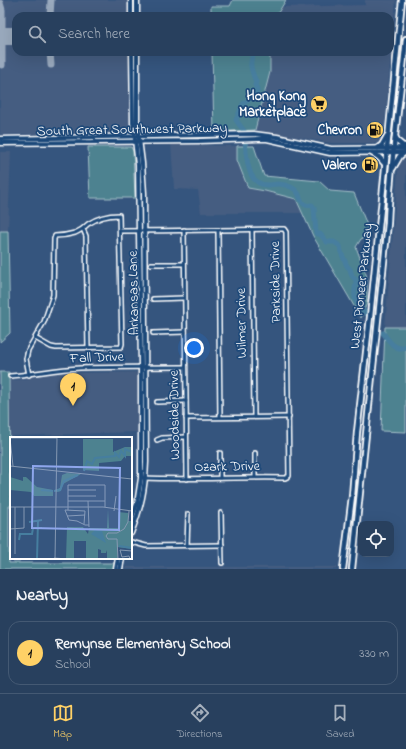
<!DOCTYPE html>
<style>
body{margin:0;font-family:"Indie Flower",sans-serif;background:#304764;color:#f1f3f6}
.controls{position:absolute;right:12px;bottom:12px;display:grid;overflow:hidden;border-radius:8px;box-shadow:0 4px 16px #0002}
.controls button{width:36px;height:36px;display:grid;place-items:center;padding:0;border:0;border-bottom:1px solid #445973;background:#28405e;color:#f1f3f6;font:20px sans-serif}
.you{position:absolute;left:194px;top:348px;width:14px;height:14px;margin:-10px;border:3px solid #fff;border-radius:50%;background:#1a73e8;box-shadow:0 0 0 6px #1a73e833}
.badge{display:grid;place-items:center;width:26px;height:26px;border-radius:50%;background:#ffd166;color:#111;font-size:13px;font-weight:700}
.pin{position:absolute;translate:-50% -33px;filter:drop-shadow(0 1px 2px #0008)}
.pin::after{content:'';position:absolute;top:21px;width:14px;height:12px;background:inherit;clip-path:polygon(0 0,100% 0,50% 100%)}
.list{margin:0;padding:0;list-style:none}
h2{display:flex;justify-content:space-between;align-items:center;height:52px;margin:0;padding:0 16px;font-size:17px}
h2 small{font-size:13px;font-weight:400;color:#a5afbc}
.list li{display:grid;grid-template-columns:26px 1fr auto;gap:12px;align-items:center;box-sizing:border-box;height:64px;margin:0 8px 8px;padding:0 8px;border:1px solid #445973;border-radius:12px}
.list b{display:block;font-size:15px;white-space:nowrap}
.list p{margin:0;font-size:13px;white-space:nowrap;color:#a5afbc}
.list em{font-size:13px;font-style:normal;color:#a5afbc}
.icon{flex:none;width:22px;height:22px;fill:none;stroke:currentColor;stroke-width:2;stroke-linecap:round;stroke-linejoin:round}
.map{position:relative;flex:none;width:406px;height:569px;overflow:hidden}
.search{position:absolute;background:#28405e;box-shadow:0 4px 16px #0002;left:12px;right:12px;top:12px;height:44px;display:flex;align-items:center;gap:10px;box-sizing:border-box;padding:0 14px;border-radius:12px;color:#a5afbc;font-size:15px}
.sheet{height:124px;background:#28405e}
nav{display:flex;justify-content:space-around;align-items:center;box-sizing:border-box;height:56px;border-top:1px solid #445973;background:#28405e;font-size:11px;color:#a5afbc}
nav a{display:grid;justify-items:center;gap:2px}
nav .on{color:#ffd166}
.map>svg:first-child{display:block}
.built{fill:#445d81}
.green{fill:#4d8290;stroke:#a6c0c8}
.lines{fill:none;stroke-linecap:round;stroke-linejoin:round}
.river{stroke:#467e9f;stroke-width:5}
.taxiway{stroke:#9aaabe;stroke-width:7}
.runway{stroke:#9aaabe;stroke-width:18}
.minor-casing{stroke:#fff;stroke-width:6}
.secondary-casing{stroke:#fff;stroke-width:7}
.primary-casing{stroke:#fff;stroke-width:8}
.minor{stroke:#1f4a7a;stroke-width:3}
.secondary{stroke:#1f4a7a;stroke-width:4}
.primary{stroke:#1f4a7a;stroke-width:4.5}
.labels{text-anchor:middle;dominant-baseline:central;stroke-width:3.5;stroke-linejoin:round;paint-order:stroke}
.poi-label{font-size:14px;font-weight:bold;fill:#fff;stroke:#1f4a7a;text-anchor:end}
.street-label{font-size:14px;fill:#fff;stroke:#1f4a7a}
.inset-river{fill:none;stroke:#467e9f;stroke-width:2}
.inset-road{fill:none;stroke:#8699b2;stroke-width:1}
.view{fill:#8ea6ec;fill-opacity:0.15;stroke:#8ea6ec;stroke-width:2}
.inset-edge{fill:none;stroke:#fff;stroke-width:2}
</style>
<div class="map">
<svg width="406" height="569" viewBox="0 0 406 569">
<rect width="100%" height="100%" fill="#35557e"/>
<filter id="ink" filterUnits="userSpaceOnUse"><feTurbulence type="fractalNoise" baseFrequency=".025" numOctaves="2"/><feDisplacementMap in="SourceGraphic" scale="8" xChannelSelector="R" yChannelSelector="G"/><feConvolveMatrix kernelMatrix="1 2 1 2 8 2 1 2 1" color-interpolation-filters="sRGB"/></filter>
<g filter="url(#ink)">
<g class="built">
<path d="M0,0H129V16H16V52H129L130,133L0,135Z"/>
<path d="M365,0H396L384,134L377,143H331L255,130L270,72V52H390V16H276L282,7L365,5Z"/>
<path d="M171,144L237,146V160L248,188L265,191L296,199L303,213H201L198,190L174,189Z"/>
<path d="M0,152H11L8,231H0Z"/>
<path d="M406,158V327H385L398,171L401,159Z"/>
<path d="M138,372L137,432L10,436L9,379L17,380L29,378L56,373Z"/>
<rect x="126" y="567" width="211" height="2"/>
</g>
<g class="green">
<path d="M233,0H286L276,16H211V6H230Z"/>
<path d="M212,52H270V72L255,130L214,132Z"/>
<path d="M237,146H254L264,176L319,181L330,191L354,193L367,225L366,237L361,239L356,247L367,277V303L361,318L313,236L296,199L265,191L248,188L237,160Z"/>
<path d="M88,147H131L133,151L135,198H90Z"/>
<path d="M0,231H8L10,333L0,342Z"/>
<path d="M385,327H406V432L381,431Z"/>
<path d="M0,372H9L10,496L11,497V506H9V563H115L114,569H0Z"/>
</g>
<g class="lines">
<g class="river">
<path d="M244,131L236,120L243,104L256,94C258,91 257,88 255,85L256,82C253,74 248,64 253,55"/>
<path d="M245,141C247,157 246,186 269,185C277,184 283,183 291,187C293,188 296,190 298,193C300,196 301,204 306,205C308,206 310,205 312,205L314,208L316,233L318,234H320L327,242H334L340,246L341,252L347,266L350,269L352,276L356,280C356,286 354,291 355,297C355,304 362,309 367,314"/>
<path d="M383,333C388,340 397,353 406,346"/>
</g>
<g class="taxiway">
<path d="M0,3L2,10V65"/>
<path d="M50,16L51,0"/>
<path d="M50,52L51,65"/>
</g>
<path class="runway" d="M0,36H16"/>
<defs>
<g id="minor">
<path d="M83,229L86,236L88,348"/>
<path d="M184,230L187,479"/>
<path d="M252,230L254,416"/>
<path d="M120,231C174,231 227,230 281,229H284L286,232L289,476L285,478C238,477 190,480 143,478"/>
<path d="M218,231L220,417"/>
<path d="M151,264H184"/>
<path d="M153,299L184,298"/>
<path d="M153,333L185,332"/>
<path d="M29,375L26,359L28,350L44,322L53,295L54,239L55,236C62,236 68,235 75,233C80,231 84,228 88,224C97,218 109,215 119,215L122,344L121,347L56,348L51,347L35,338"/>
<path d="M10,376C34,374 57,369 80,368C115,367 150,367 185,367"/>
<path d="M157,402L186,401"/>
<path d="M186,418L289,417"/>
<path d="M157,440L162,438L186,437"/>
<path d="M220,453V478"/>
<path d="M255,477V453"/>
<path d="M221,513L222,563"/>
<path d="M131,542L146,546L222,545"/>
<path d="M187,546L188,514"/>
</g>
<g id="secondary">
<path d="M131,0V16"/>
<path d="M137,0V16"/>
<path d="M0,139L254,134L277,137L331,149L406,148"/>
<path d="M0,143L199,141L258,139H267L330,153H339L406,152"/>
<path d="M131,520L137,504L141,478V367L138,165L133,123L132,52"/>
<path d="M131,533C141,507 145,490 146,462L144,193L142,163L137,123V52"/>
<path d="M116,569L118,558"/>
<path d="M120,569L122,558"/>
</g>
<g id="primary">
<path d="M396,138L397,141L403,146H406"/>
<path d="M378,148L382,145L387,136"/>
<path d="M372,153C378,155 381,159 385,164"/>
<path d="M393,168L400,156L406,152"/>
<path d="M343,569L352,496L357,432L370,317L402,0"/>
<path d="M352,569L388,223C390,162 400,101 406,39"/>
</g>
</defs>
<use href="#minor" class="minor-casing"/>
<use href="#secondary" class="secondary-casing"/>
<use href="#primary" class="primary-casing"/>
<use href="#minor" class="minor"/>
<use href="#secondary" class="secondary"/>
<use href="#primary" class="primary"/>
</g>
</g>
<defs>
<symbol id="supermarket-disc" viewBox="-11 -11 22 22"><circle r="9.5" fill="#ffd166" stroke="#1f4a7a"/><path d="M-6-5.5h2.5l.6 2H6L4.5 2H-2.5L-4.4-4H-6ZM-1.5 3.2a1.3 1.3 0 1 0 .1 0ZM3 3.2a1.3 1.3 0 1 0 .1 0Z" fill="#111"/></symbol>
<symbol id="fuel-disc" viewBox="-11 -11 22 22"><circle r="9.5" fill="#ffd166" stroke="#1f4a7a"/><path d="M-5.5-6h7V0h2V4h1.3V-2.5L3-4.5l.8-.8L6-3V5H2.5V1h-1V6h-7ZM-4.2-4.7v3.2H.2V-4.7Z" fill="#111"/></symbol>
</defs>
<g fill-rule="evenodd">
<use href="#supermarket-disc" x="309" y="94" width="20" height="20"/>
<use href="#fuel-disc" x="365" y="120" width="20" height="20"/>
<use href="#fuel-disc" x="360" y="155" width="20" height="20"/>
</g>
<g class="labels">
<g class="poi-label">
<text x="306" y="96">Hong Kong<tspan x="306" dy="16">Marketplace</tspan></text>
<text x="362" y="130">Chevron</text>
<text x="357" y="165">Valero</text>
</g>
<g class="street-label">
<text transform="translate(132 130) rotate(-1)">South Great Southwest Parkway</text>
<text transform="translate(276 282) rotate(-91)">Parkside Drive</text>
<text transform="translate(362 286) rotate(-84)">West Pioneer Parkway</text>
<text transform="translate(134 293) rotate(-91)">Arkansas Lane</text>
<text transform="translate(242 323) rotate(-91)">Wilmer Drive</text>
<text transform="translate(97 358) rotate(-2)">Fall Drive</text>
<text transform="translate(175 415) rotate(-91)">Woodside Drive</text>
<text transform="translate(227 467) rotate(-1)">Ozark Drive</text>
</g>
</g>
<g transform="translate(10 437)">
<rect width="122" height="122" fill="#35557e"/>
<path d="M73,2H103V15L115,10H122V19H115L111,24L89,26V34L73,33ZM57,36L71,37L53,47L51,54L47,55L45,53L50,51L52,38ZM0,40L13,44V40H16L27,50L43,53V59H24L21,55L0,53ZM98,72L99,91H108V75L118,76V84H122V112L107,110L108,122H97V113L96,116H91V113L88,112V122H80L76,121V104H64V122H56L57,90H73L78,97L79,91H97Z" fill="#4d8290"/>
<path d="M85,93L92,94L96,106L81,97Z" fill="#467e9f"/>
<path class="inset-river" d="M74,34L77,24L82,27L85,21L105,19V16L109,20L111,14L115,19V12L122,15M31,53L43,54M44,54L50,53L54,44L68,38M19,85L32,83M9,103L10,97H22L23,91H32M109,109L122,111M27,122L28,83"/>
<path class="inset-road" d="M0,1H47M0,1L3,29M0,29L122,42M58,53H86M58,59H86M58,64H95M78,64L79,90M0,70H93L122,74M58,73V48H95V70M104,74L106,59M57,79L75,78M74,87L75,74L55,73L59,83L67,84L75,88H79M0,92L14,91V70M110,113L112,120L119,119L120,122M110,113L122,114M5,117V70M44,121L57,122M45,122L47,0M108,122L107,102H98L96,99L98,96H107L114,92L118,85L119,74"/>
<path class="view" d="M23,29L110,31L109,93L22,91Z"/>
<rect width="122" height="122" class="inset-edge"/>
</g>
</svg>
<div class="controls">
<button><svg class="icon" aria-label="locate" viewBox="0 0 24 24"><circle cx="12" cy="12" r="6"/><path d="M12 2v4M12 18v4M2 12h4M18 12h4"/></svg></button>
</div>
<div class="you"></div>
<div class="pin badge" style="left:73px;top:406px">1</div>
<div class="search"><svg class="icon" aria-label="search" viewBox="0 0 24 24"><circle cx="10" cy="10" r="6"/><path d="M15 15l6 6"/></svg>Search here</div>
</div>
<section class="sheet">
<h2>Nearby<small></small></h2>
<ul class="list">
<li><span class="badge">1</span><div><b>Remynse Elementary School</b><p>School</p></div><em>330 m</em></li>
</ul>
</section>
<nav>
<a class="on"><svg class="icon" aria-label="map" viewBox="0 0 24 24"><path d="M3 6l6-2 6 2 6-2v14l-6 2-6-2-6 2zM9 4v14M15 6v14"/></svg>Map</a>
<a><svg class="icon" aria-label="directions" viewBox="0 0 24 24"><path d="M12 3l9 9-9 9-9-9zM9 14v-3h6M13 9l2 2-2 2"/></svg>Directions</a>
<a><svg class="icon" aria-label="saved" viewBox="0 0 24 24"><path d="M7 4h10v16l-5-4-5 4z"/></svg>Saved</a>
</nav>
